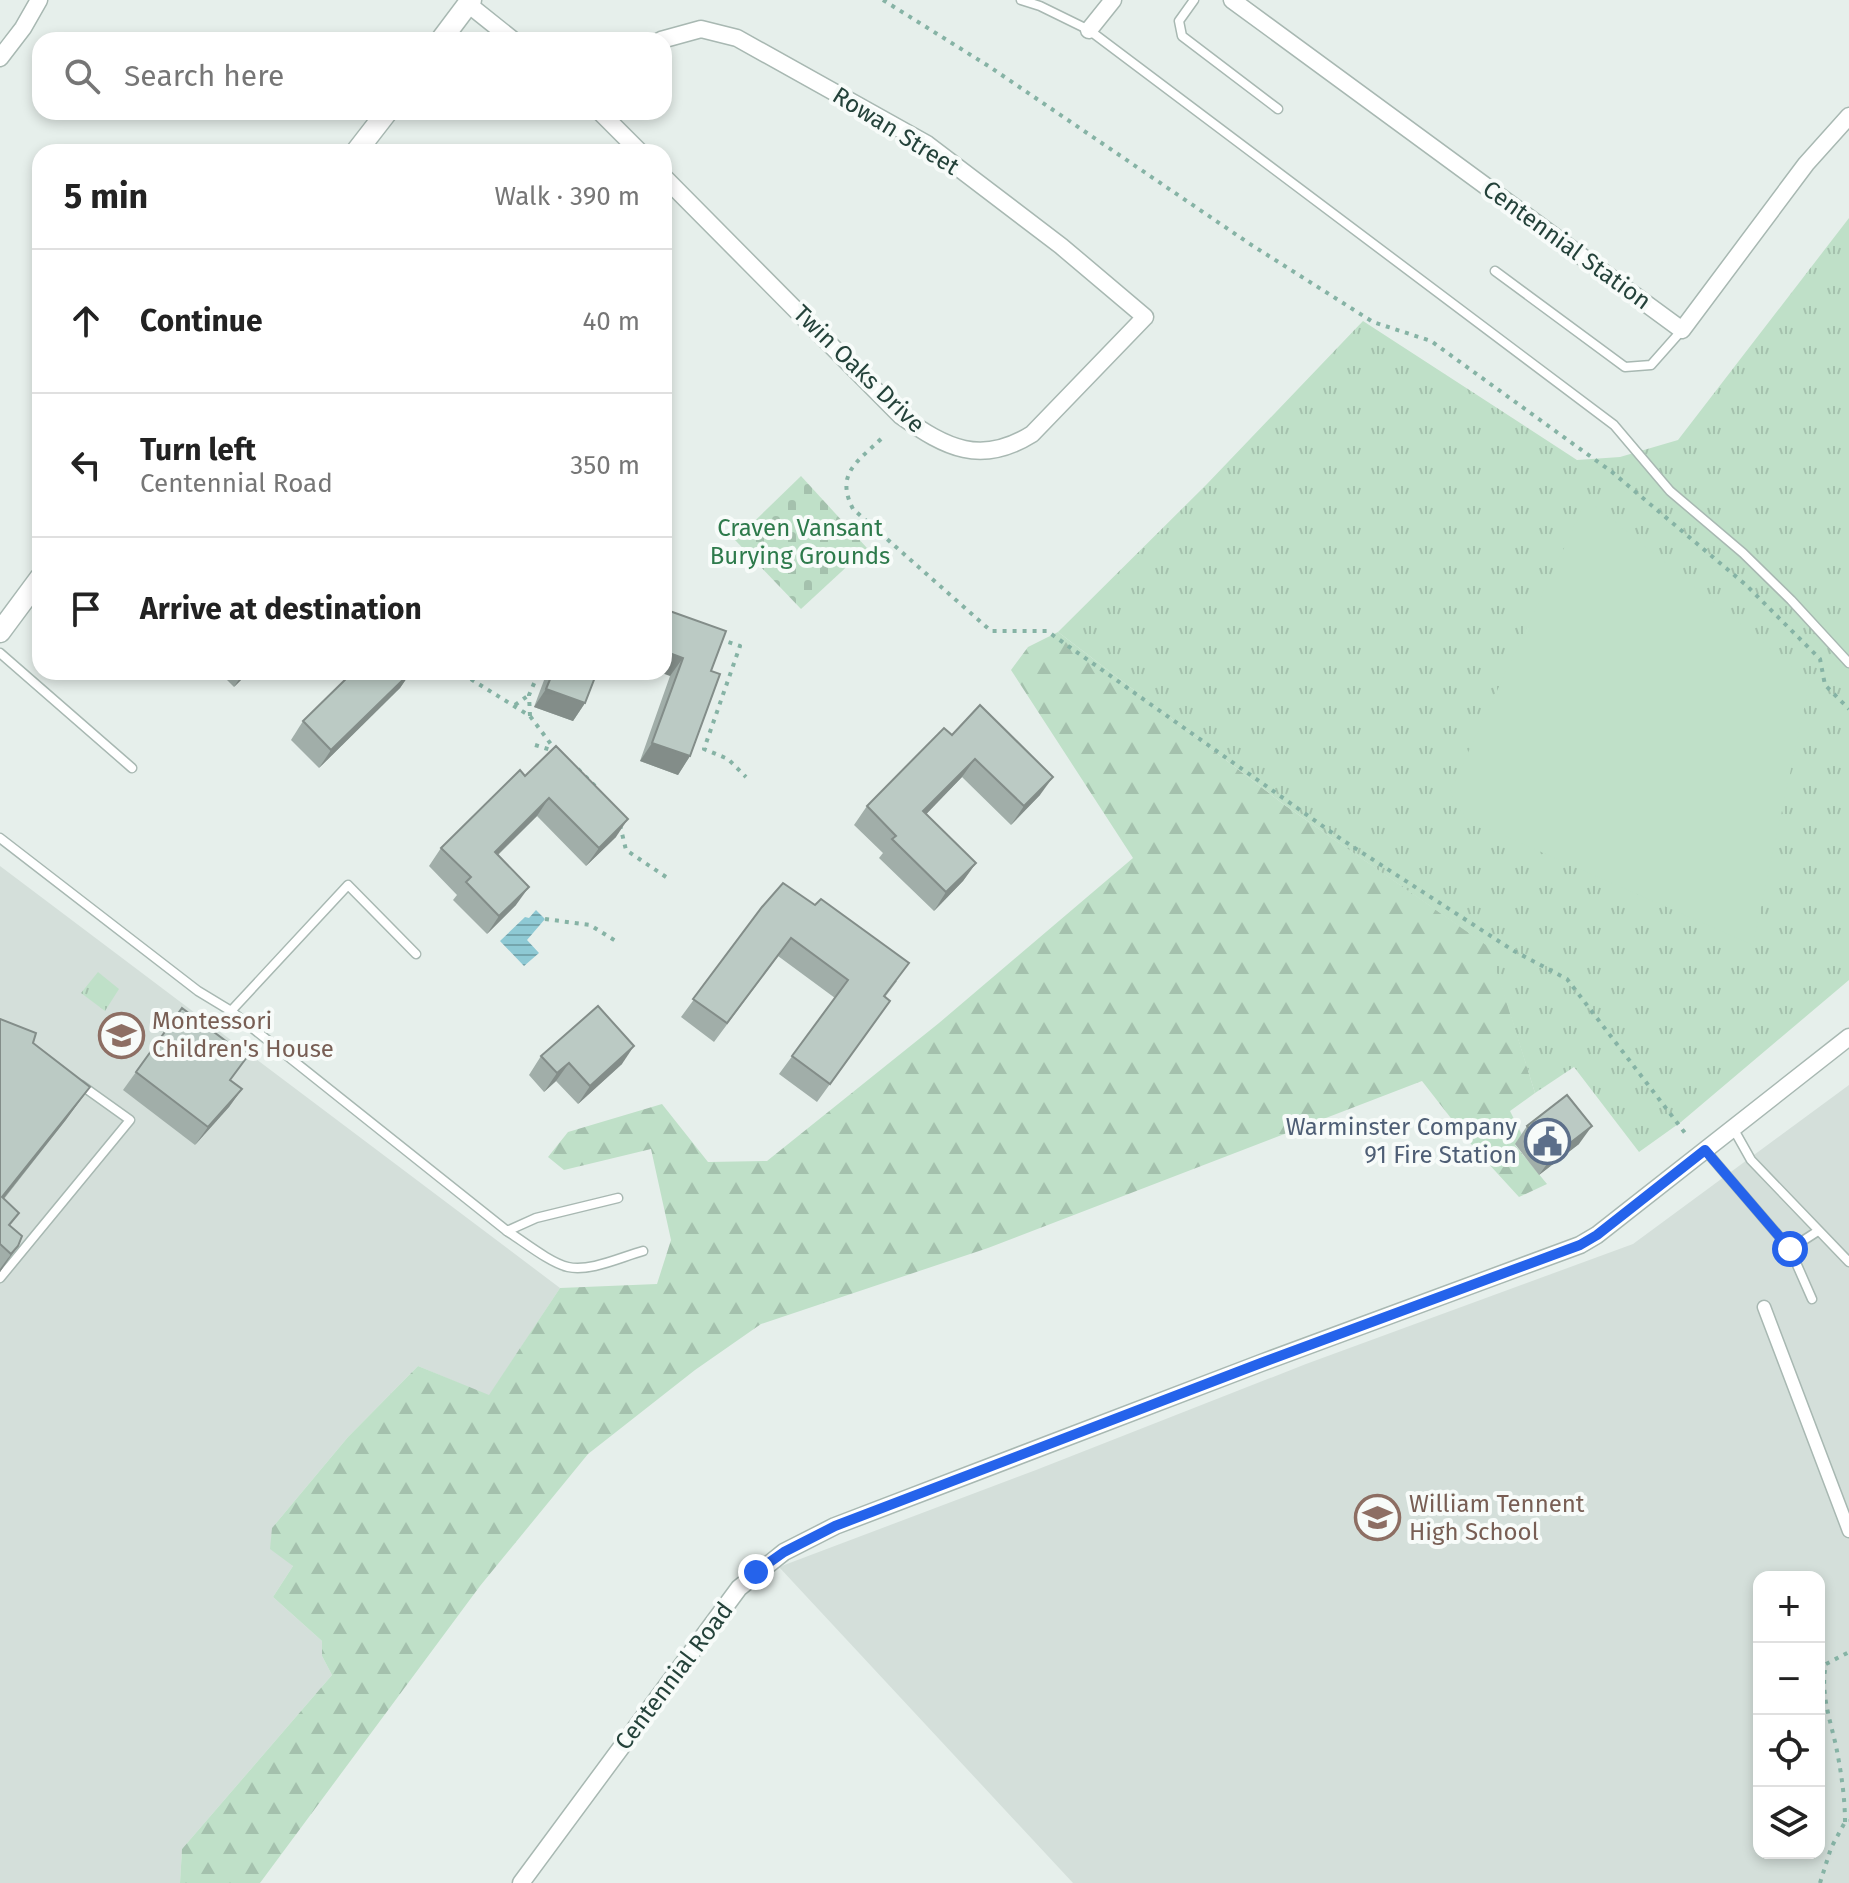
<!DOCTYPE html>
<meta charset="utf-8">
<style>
body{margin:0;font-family:"Fira Sans",sans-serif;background:#f6f6f6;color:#222}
.controls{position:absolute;right:24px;bottom:24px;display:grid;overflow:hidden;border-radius:16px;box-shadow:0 4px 12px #0003}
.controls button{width:72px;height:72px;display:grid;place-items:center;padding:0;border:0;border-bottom:2px solid #e0e0e0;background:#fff;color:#222;font:40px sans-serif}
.stop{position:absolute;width:24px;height:24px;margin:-18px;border:6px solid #2563eb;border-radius:50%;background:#fff}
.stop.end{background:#2563eb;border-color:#fff;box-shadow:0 2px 8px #0008}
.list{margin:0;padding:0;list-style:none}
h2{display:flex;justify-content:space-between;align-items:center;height:104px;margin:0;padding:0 32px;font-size:34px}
h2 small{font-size:26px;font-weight:400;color:#767676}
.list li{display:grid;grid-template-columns:52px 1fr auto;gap:24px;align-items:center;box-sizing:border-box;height:144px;padding:0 32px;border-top:2px solid #e0e0e0}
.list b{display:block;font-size:30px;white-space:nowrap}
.list p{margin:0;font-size:26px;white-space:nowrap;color:#767676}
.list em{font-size:26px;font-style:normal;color:#767676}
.icon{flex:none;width:44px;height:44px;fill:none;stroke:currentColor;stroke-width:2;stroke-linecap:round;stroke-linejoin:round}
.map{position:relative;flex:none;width:1849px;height:1883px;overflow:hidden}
.search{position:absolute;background:#fff;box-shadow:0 4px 12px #0003;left:32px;top:32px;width:640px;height:88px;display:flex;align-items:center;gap:20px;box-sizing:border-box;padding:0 28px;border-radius:24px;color:#767676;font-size:30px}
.panel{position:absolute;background:#fff;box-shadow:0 4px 12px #0003;left:32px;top:144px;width:640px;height:536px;border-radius:24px}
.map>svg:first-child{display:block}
.built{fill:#d4dfda;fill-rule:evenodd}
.forest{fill:url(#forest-firs)}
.cemetery{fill:url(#cemetery-stones)}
.park{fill:url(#park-tufts)}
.pitch{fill:#bfe0c8}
.water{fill:url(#water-rules)}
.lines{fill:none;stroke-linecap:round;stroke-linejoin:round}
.service-casing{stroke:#a8b8b2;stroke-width:11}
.pedestrian-casing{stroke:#a8b8b2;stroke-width:15}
.minor-casing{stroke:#a8b8b2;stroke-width:19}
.tertiary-casing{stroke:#a8b8b2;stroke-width:23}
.path{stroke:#86b3a5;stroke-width:4;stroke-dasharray:4 6;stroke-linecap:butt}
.service{stroke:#fff;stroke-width:8}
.pedestrian{stroke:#fff;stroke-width:12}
.minor{stroke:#fff;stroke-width:16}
.tertiary{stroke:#fff;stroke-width:20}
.wall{fill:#a1aea9}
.shaded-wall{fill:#838d89}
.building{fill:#bbcac4;stroke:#838d89;stroke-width:2}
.route{stroke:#2563eb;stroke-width:10}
.labels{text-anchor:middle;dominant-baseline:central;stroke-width:8;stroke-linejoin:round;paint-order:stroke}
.street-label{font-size:24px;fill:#24423a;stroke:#f7fbf9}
.park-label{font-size:24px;fill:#2d7a4b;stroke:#f7fbf9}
.education-label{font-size:24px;fill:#785e54;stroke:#f7fbf9;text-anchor:start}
.service-label{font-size:24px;fill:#4e5e75;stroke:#f7fbf9;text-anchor:end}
</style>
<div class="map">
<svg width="1849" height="1883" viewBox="0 0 1849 1883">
<defs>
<pattern id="forest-firs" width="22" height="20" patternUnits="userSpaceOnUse" patternTransform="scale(2)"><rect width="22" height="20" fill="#bfe0c8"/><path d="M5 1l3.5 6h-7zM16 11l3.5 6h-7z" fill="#a4c1ad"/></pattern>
<pattern id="cemetery-stones" width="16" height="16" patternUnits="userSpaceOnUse" patternTransform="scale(2)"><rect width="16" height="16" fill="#bfe0c8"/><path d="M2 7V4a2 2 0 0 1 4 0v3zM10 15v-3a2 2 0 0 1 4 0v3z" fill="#a4c1ad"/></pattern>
<pattern id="park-tufts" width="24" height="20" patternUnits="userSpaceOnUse" patternTransform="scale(2)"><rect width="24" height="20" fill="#bfe0c8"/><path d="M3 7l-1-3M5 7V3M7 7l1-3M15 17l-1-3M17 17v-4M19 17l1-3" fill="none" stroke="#a4c1ad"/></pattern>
<pattern id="water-rules" width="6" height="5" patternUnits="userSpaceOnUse" patternTransform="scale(2)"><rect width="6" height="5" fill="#8ec9d4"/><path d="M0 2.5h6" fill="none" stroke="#74a5ad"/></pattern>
</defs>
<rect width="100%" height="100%" fill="#e6efeb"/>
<g class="built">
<path d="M0,866L560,1288L489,1396L418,1366L348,1437L272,1528L293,1566L273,1597L322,1641V1656L332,1675L182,1849L180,1883H0Z"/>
<path d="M1849,1085V1883H1073L779,1567L1036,1470L1306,1364L1633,1244ZM1759,1577H1819V1853H1759Z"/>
</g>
<path class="forest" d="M1058,632L1286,806L1490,947L1535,1093L1510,1111L1523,1137L1515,1145L1547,1184L1519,1197L1475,1149L1422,1081L988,1248L761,1324L695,1370L588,1454L480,1586L260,1883H180L182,1849L332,1675L322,1656V1641L273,1597L293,1566L270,1549L272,1528L348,1437L418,1366L489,1395L560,1288L657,1284L671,1240L651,1149L564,1170L548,1157L568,1132L662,1104L708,1162L767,1161L939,1023L1133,858L1011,670L1028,647Z"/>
<path class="cemetery" d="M801,476L867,548L801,609L735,540Z"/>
<g class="park">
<path d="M1849,218V980L1681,1122L1639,1152L1574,1067L1535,1093L1489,947L1286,806L1058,632L1206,485L1363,321L1577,460L1620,457L1678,440Z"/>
<path d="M98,972L119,989L105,1011L81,993Z"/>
</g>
<path class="pitch" d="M1587,499L1810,681L1753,945L1466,819L1450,791Z"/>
<path class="water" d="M536,910L545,919L527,940L539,953L524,966L500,941L525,917L529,918Z"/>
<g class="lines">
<defs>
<g id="service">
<path d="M1021,0L1040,6L1089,30L1614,425L1670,491L1743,553L1791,600L1849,663"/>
<path d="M1194,0L1179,21L1182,36L1278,109"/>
<path d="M1495,271L1625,367L1651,365L1682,330"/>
<path d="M0,653L132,768"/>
<path d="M0,838L198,991L231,1011L348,885L416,954"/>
<path d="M231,1011L507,1231L536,1218L618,1198"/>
<path d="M1733,1128L1751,1160L1849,1262"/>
<path d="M1705,1150L1790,1249L1812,1299"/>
<path d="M507,1231C523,1241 550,1263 568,1267C590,1272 621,1257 643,1251"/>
<path d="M1790,1249L1818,1231"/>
<path d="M0,1278L130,1120L81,1085"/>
</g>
<path id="pedestrian" d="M1764,1307L1849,1531"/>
<g id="minor">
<path d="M1232,0L1682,330L1806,164L1849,116"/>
<path d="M468,4L513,40"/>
<path d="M1089,30L1113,0"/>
<path d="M661,40L701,29L737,38L927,144L1061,246L1145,317L1032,434C981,466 946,448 901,416L664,177"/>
<path d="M0,58L23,28L39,0"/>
<path d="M600,112L640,152"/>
<path d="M521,1883L739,1588L784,1552L835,1526L1261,1363L1580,1245L1597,1235L1849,1037"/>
</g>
<g id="tertiary">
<path d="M441,40L471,0"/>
<path d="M356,152L387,112"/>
<path d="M0,632L40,578"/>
</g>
</defs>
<use href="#service" class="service-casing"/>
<use href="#pedestrian" class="pedestrian-casing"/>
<use href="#minor" class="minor-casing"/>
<use href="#tertiary" class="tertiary-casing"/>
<g class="path">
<path d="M883,0L990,67L1250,244L1373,322L1431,341L1612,472L1746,585L1820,659L1825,685L1849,709"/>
<path d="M881,439C857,462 835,474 853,509L991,631H1047L1341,839L1514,951L1567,979L1685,1133"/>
<path d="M719,639L740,646L704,749L728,759L746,777"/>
<path d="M464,672L469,678L530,716L556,751"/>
<path d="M515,705L529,695"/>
<path d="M530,716L529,695L539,672"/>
<path d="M535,745L554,751"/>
<path d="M578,769L597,788"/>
<path d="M620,825L626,850L669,879"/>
<path d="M545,919L590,925L619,943"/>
<path d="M1845,1822C1845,1797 1841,1771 1836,1746C1830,1719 1820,1692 1826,1664L1849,1652"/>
<path d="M1820,1883L1831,1848L1845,1822L1849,1821"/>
</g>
<use href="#service" class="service"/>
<use href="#pedestrian" class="pedestrian"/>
<use href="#minor" class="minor"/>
<use href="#tertiary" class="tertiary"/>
</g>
<g class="wall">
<path d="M664,609L711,671L690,756L678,775L640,761L670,676Z"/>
<path d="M219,672H249L234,687Z"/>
<path d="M411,672L400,688L319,768L291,740L303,721Z"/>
<path d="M547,672H597L585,703L573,721L534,707Z"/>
<path d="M952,735L1040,795L1011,825L962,777L926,814L976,863L963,881L934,911L879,858L883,853L854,825L867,806Z"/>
<path d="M525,776L616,837L586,866L537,816L498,855L516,905L487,934L453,900L457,895L429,866L441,848Z"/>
<path d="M762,907L897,981L885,997L890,1001L817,1102L779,1074L835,998L778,956L714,1042L681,1017Z"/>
<path d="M0,1019L33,1043L90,1087L65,1121L4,1199L10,1226L22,1236L0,1272Z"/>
<path d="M541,1056L622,1064L578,1104L556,1081L544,1092L529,1075Z"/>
<path d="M136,1072L230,1081L242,1089L229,1107L195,1145L123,1090Z"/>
<path d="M1527,1126L1579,1144L1539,1175L1515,1144Z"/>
</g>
<g class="shaded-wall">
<path d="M664,651L683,658L670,676L659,672H664Z"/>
<path d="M244,672H249L234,687Z"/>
<path d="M411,672L400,688L319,768L331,750Z"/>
<path d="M546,689L585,703L573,721L534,707Z"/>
<path d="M652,743L690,756L678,775L640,761Z"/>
<path d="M975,759L962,777L911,830L923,811Z"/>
<path d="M1053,777L1040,795L1011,825L1024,806Z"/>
<path d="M549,798L537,816L482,870L495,852Z"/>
<path d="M628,819L616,837L586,866L599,848Z"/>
<path d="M976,863L963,881L934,911L946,892Z"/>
<path d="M529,887L516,905L487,934L499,916Z"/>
<path d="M634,1046L622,1064L578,1104L590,1086Z"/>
<path d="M569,1063L556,1081L544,1092L557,1073Z"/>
<path d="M90,1087L65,1121L0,1203V1199Z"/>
<path d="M242,1089L229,1107L195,1145L208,1127Z"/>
<path d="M1592,1126L1579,1144L1539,1175L1552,1157Z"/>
<path d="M18,1246L0,1272V1269L11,1254Z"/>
</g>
<g class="building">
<path d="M664,609L726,631L711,671L720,674L690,756L652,743L683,658L664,651Z"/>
<path d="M353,672H411L331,750L303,721Z"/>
<path d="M553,672H597L585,703L546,689Z"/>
<path d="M980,705L1053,777L1024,806L975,759L923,811L976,863L946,892L892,839L896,836L867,806L944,728L952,735Z"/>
<path d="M556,746L628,819L599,848L549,798L495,852L529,887L499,916L466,882L471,877L441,848L520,770L525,776Z"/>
<path d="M783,883L815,905L821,899L909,963L884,996L890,1001L830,1084L792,1056L848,980L791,938L727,1023L693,999L762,907Z"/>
<path d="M598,1006L634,1046L590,1086L569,1063L557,1073L541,1056Z"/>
<path d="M182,1008L247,1057L230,1080L242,1089L208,1127L136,1072Z"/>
<path d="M0,1019L36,1033L33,1043L90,1087L2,1197L19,1213L9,1225L22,1236L18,1246L11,1254L0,1244Z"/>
<path d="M1567,1095L1592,1126L1552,1157L1527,1126Z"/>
</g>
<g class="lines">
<path class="route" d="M756,1572L784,1552L835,1526L1261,1363L1580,1245L1597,1235L1705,1150L1790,1249"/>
</g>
<defs>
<symbol id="school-ring" viewBox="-11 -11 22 22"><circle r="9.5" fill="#f7fbf9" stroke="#8d6e63" stroke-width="1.5"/><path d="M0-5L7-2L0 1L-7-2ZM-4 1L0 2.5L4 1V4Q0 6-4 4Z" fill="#8d6e63"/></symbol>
<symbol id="civic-ring" viewBox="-11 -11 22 22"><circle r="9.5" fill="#f7fbf9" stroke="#5c6f8a" stroke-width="1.5"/><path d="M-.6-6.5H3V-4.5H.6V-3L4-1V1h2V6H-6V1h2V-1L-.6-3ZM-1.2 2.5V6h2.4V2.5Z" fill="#5c6f8a"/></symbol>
</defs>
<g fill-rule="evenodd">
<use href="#school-ring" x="96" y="1010" width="51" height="51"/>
<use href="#civic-ring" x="1522" y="1116" width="51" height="51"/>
<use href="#school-ring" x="1352" y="1492" width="51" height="51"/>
</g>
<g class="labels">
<g class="street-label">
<text transform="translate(896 131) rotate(32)">Rowan Street</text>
<text transform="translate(1567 245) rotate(36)">Centennial Station</text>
<text transform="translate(859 369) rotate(44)">Twin Oaks Drive</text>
<text transform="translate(674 1676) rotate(-53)">Centennial Road</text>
</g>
<g class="park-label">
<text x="800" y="528">Craven Vansant<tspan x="800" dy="28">Burying Grounds</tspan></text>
</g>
<g class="education-label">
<text x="152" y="1021">Montessori<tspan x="152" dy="28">Children's House</tspan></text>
<text x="1409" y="1504">William Tennent<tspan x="1409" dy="28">High School</tspan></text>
</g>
<g class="service-label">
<text x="1517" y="1127">Warminster Company<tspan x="1517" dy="28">91 Fire Station</tspan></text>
</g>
</g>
</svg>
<div class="controls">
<button>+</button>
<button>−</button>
<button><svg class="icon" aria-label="locate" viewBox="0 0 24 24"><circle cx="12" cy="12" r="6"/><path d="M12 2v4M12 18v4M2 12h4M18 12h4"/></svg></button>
<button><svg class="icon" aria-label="layers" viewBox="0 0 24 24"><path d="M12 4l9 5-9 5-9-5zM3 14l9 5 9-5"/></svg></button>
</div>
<div class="stop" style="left:1790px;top:1249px"></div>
<div class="stop end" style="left:756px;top:1572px"></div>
<div class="search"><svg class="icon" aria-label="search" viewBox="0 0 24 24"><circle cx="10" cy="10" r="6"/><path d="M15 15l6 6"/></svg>Search here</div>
<section class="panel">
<h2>5 min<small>Walk · 390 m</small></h2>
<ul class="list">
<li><svg class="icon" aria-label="ahead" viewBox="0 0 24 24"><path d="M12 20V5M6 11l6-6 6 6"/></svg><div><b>Continue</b></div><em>40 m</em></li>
<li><svg class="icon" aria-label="left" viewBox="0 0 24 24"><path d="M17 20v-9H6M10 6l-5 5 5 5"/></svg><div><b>Turn left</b><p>Centennial Road</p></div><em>350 m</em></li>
<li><svg class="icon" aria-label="arrive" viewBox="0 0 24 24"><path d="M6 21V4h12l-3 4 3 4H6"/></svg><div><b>Arrive at destination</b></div></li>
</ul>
</section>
</div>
